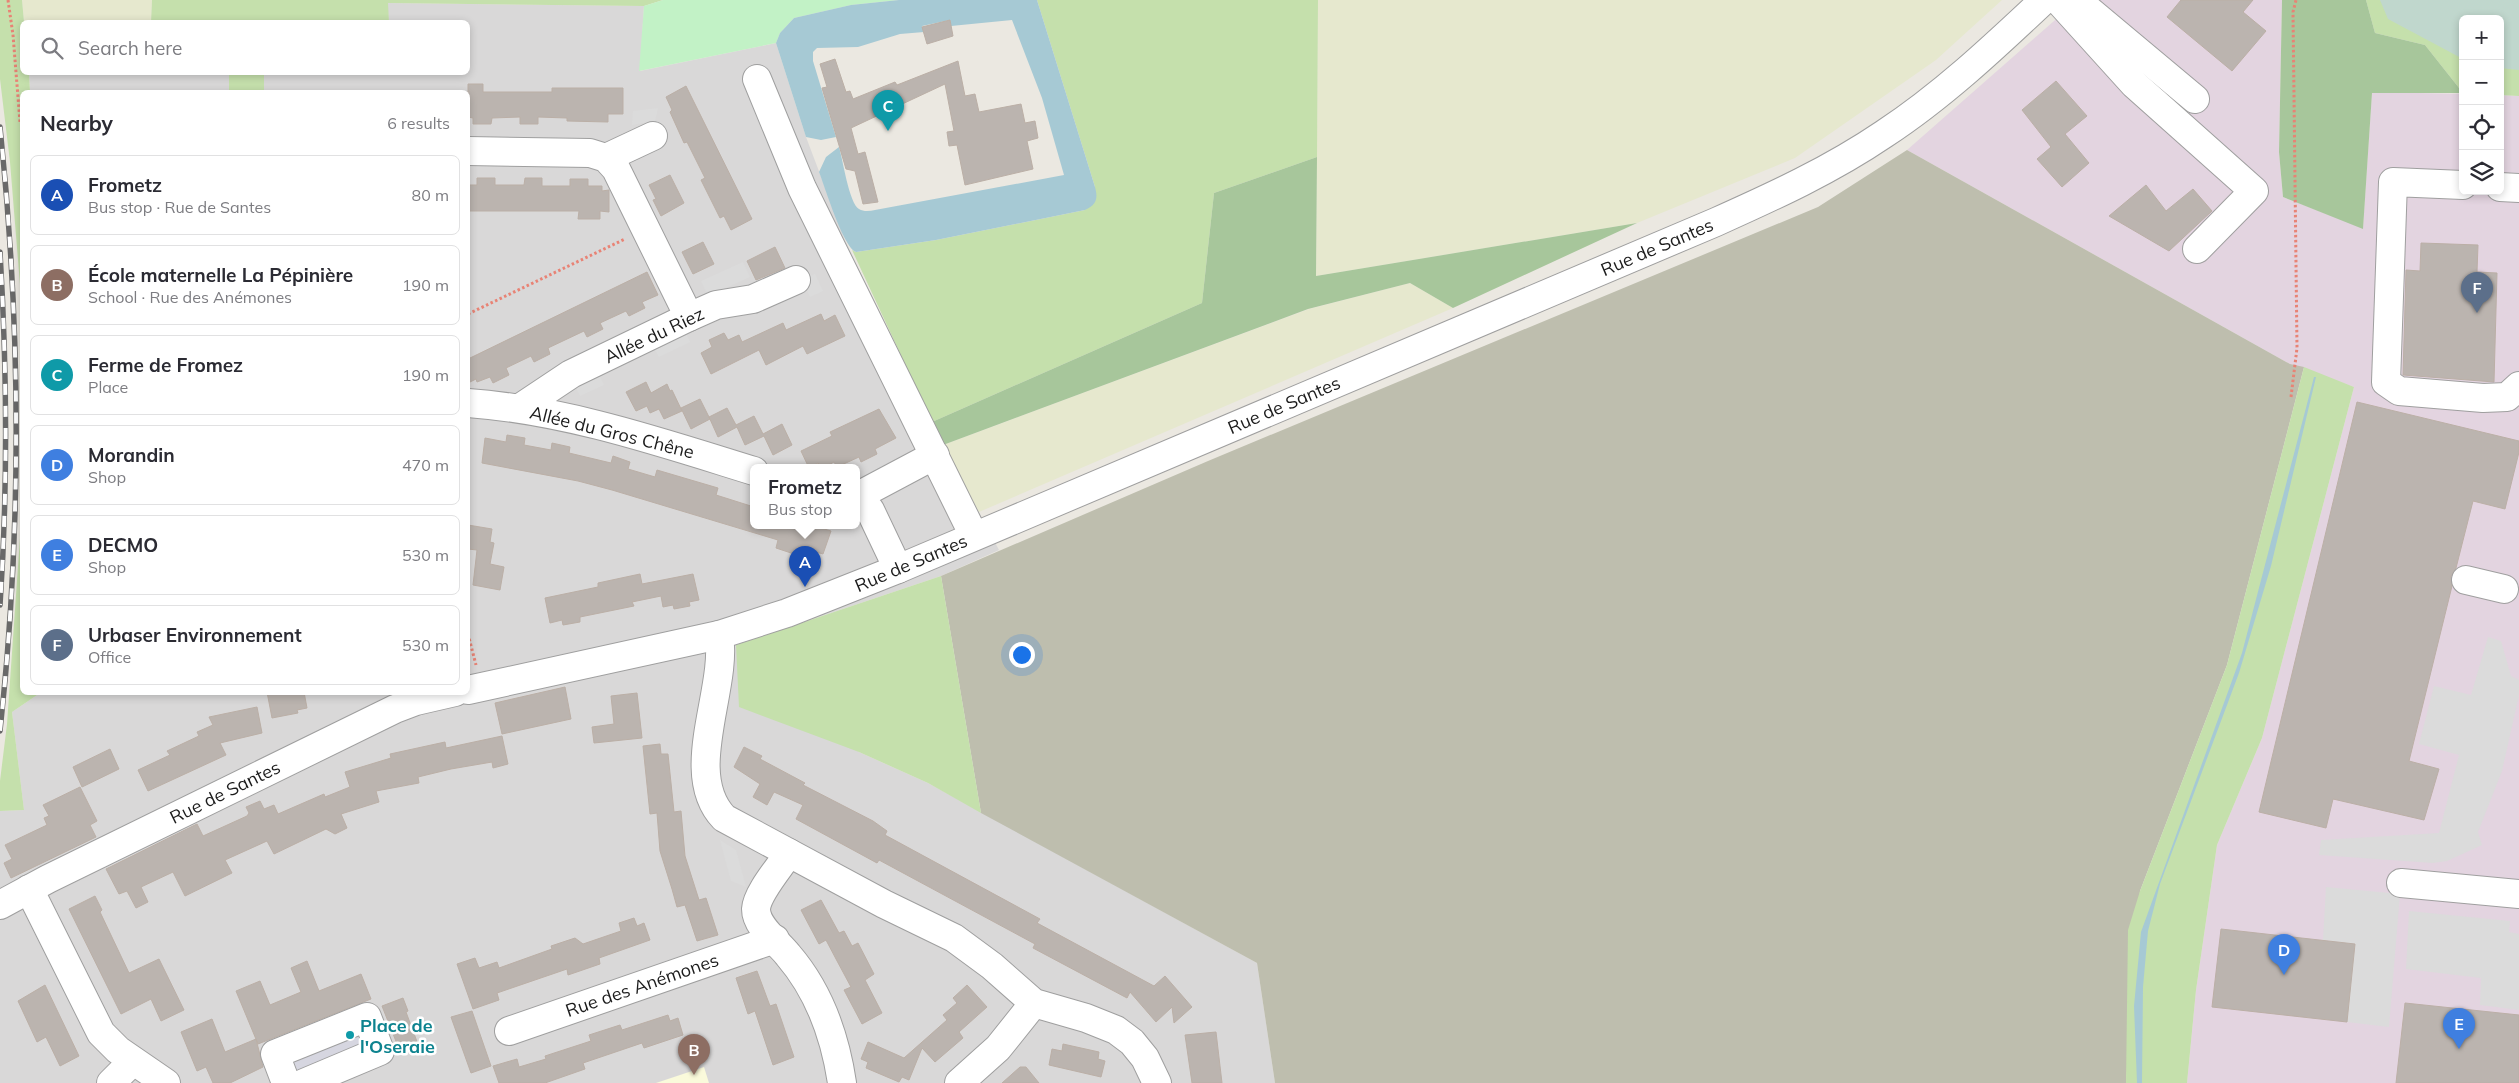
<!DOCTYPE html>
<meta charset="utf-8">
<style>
body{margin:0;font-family:Mulish,sans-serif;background:#f7f7f7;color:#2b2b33}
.controls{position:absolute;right:15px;top:15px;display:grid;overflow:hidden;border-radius:8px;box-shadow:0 2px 8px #0003}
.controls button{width:45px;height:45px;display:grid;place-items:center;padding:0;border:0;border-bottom:1px solid #e1e1e2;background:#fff;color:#2b2b33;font:25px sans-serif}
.you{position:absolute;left:1021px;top:654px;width:18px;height:18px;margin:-12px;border:4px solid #fff;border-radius:50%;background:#1a73e8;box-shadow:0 0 0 8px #1a73e833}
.badge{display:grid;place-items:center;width:32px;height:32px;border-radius:50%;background:#d93025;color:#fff;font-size:16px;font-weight:700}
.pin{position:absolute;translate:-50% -41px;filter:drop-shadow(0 1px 2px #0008)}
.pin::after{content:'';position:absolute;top:26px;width:18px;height:15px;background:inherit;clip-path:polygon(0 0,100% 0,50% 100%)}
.popup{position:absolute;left:750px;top:464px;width:110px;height:65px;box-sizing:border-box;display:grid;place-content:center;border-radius:8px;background:#fff;filter:drop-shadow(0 1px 4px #0005);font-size:16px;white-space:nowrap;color:#7c7c81}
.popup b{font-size:19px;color:#2b2b33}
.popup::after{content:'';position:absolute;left:50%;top:100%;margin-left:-10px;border:10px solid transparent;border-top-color:#fff}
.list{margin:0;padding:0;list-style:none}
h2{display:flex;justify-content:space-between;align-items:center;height:65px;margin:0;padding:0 20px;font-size:21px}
h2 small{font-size:16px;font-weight:400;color:#7c7c81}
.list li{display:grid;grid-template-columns:32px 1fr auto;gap:15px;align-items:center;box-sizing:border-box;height:80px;margin:0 10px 10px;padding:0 10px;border:1px solid #e1e1e2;border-radius:8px}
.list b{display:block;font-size:19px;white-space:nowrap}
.list p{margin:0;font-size:16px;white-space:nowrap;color:#7c7c81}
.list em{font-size:16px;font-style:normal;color:#7c7c81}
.icon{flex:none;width:28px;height:28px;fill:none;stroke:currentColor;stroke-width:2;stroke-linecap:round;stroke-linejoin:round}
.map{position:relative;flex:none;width:2519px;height:1083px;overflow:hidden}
.search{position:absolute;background:#fff;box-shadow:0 2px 8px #0003;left:20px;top:20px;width:450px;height:55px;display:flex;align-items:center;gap:12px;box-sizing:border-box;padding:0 18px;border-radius:8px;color:#7c7c81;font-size:19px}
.panel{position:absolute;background:#fff;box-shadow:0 2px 8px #0003;left:20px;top:90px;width:450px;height:605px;border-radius:8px}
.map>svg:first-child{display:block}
.residential{fill:#d9d8d8;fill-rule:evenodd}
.industrial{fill:#e3d4e0}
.education{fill:#fafadb}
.construction{fill:#bebeae}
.farmland{fill:#e6e8ce}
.grass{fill:#c5e0ac}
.forest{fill:#a7c69b}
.wetland{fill:#c0d7cd}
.park{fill:#c2f2c6}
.parking{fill:#dbdbdb}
.plaza{fill:#d6d6e0}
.water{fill:#a6c9d4}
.building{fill:#bbb4af;stroke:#bbafa6}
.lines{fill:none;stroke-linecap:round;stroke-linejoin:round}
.minor-casing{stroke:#9f9f9f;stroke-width:30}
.path{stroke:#e88375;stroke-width:3;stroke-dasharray:2.5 2.5;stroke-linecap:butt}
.minor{stroke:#fff;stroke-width:28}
.rail-casing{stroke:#696969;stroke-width:5.5}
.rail{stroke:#fff;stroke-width:4;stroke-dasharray:11;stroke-linecap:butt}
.culture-dot{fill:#0f9aa8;stroke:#fff;stroke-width:2}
.labels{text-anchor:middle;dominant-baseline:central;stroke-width:5;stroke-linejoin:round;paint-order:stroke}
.street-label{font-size:18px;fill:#1b1b1b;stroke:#fff}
.culture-label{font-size:18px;font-weight:bold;fill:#0d838f;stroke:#fff;text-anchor:start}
</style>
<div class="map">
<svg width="2519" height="1083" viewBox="0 0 2519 1083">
<rect width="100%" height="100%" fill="#ebe8e1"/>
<g class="residential">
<path d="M387,3L644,6L640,71L776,43L806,137L845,240L943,444L999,550L941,576L736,645L859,752L928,783L1257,963L1275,1083H0V811L24,810L12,712L40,693L468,692V92H264V73L468,72V22H389ZM754,468H856V526H754Z"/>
<path d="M29,73H229V92H30Z"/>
</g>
<path class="industrial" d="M2078,0H2282L2279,152L2283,197L2363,228L2372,92L2463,94V191H2500V95L2519,96V1083H2187L2196,990L2217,845L2262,738L2354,387L2290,364L1907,150Z"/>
<path class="education" d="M704,1067L709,1083H656Z"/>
<path class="construction" d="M1907,150L2290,364L2304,367L2227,665L2140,891L2126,1083H1275L1257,963L981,813L941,576L1208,461L1818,207Z"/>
<g class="farmland">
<path d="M22,0H152L151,22H24Z"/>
<path d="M1318,0H2002L1936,60L1795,158L1637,223L1316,276Z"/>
<path d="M1410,283L1453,308L979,512L943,445L1309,309Z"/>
</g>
<g class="grass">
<path d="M0,0H22L24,22H22V72L29,73L30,92H22V309L10,162L0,79Z"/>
<path d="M152,0H663L644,6L388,3L389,22H151Z"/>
<path d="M1037,0H1318L1317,157L1214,193L1202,303L932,422L852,250L856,252L936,240L1085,210L1095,187Z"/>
<path d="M2366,0H2519V96L2500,95V19H2463V93L2425,45L2375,33Z"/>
<rect x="229" y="73" width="35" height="19"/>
<path d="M2304,367L2354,387L2262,738L2217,845L2196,990L2187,1083H2126L2128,930L2140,891L2227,665Z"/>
<path d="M22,509V692L40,693L12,712L24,810L0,811V781L7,724Z"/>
<path d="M941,576L981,813L928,783L859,752L739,707L736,645Z"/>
</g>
<g class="forest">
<path d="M2282,0H2366L2375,33L2425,45L2463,93H2372L2363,229L2283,197L2279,152Z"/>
<path d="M1317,157L1316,276L1637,223L1453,308L1410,283L1308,309L943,445L932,422L1202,303L1214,193Z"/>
</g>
<path class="wetland" d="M2380,0H2519V70L2500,68V19H2463V59L2388,19Z"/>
<path class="park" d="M663,0H899L851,5L794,18L780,33L776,43L639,71L644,6Z"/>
<g class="parking">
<path d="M658,108L655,121L632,125L633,111Z"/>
<path d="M743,262L750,277L708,296L701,281Z"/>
<path d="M815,274L823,291L810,297L802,279Z"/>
<path d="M684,330L690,342L659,357L653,345Z"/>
<path d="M598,372L604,385L580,396L574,383Z"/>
<path d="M2488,637L2501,641L2511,676L2519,680V695L2502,771L2478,832L2482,845L2447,861L2433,863L2319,855L2321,840L2439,833L2459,755L2419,744L2434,686L2471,695Z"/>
<path d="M720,840L736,850L746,887L731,881Z"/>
<path d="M2326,887L2400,894L2389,1027L2347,1022L2355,944L2323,940Z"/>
<path d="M2409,911L2510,921L2509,932L2519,934V1010L2480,1005L2481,978L2406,969Z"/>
</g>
<path class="plaza" d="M370,1016L385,1052L307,1083L272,1055Z"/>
<g class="water">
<path d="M899,0H1037L1095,187C1098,198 1097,205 1085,210L936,240L856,252C843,247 825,187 819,172L826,157L839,147C843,160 849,203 859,209C864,212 870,211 875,210L1064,175L1042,98L1012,20L951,26L950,20L922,26L924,32L900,34L858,47L817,48L813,52V61L836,137L821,140L806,137L776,43L780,33L794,18L851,5Z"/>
<path d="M2314,377H2316L2271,566L2239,673L2160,884L2148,931L2143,987L2142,1083H2137L2134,1006L2141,932L2242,653Z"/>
</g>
<g class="building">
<path d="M2181,0H2253L2243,12L2266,31L2232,71L2167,17Z"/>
<path d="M950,20L953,36L927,44L922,27Z"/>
<path d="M835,59L846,92L850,91L853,99L895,82L897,85L958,61L965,96L975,94L979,112L1021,104L1025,123L1035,121L1038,138L1027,141L1033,169L965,185L957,145L949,146L947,132L954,131L945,84L851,128L858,154L865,152L878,202L863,204L855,171L846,169L822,88L827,87L820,64Z"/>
<path d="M2056,81L2087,116L2065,134L2089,163L2062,187L2037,159L2051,147L2022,110Z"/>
<path d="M468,84H483V92H552V88H623V114H608V122L567,121V118L538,117V124H520V117L492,118L491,124H473V118L468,117Z"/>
<path d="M686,86L752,219L731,230L724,216L720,218L701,180L705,178L687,142L684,143L670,112L672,110L666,97Z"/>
<path d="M670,175L684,203L661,216L653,200L656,199L649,185Z"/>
<path d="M477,178H495V185H524L525,178H542V186H570V179H588V186H602V191L609,190V212L600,211V219H578L579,211H468V185H477Z"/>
<path d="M2146,185L2166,211L2193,189L2212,211L2169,251L2109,216Z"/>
<path d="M703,242L714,264L693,274L682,252Z"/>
<path d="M2421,243L2478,245L2477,272L2497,273L2494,382L2403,375L2406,270L2420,271Z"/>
<path d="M775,247L785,268L756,280L747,261Z"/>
<path d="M647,272L658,295L642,302L645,308L629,316L626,311L600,323L603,329L587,337L584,331L548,348L550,354L534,362L531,356L506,368L509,375L493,383L490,377L477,382L476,379L468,383V359Z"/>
<path d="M821,314L824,321L835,315L845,336L807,354L803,346L766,365L759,350L711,374L701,353L712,347L709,340L724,333L728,340L739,335L742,342L783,323L786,330Z"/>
<path d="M646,382L651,393L667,384L670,391L672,390L682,411L664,419L659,409L650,413L647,406L636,411L626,392Z"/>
<path d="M700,399L710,419L691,429L681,408Z"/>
<path d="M2357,402L2519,441V452L2505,509L2473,501L2456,568L2451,576L2452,586L2409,761L2439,769L2424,820L2333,799L2326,828L2259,812Z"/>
<path d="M727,408L736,425L754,416L763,434L782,424L792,445L773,455L764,436L745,445L737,427L718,437L709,417Z"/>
<path d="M879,409L896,438L875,449L877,454L861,462L859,457L837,467L834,462L823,468L818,463L809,468L801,451L832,436L830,432Z"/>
<path d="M507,435L525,438L524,445L551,450L552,443L570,447L569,453L611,463L613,456L630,462L628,469L655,477L657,470L718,488L716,495L754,507V526H814L831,531L823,554L800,547L797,555L776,548L778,540L612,490L578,481L482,463L485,438L506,442Z"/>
<path d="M468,525L492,529L490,542L494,543L490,564L504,567L500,590L473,585L477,550L468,549Z"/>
<path d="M640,574L642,584L693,574L699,600L689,602L690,606L674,609L673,605L663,607L661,596L632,602L634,606L580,617V622L563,625L562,620L550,623L545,598L598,587V583Z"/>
<path d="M565,687L571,719L502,734L495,703Z"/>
<path d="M267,692H304L307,708L297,710L298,713L272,718Z"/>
<path d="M637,693L642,738L594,743L592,727L614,724L611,696Z"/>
<path d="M257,707L262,733L220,743L226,755L148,791L138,770L170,755L167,751L199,736L197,732L213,725L209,717Z"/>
<path d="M502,736L508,764L493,768L492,762L451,769L418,777L419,783L376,791L379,802L341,814L347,828L335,834L326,829L274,854L267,841L225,860L232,873L185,896L173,872L141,887L148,902L136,908L127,891L119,894L106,869L197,824L203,836L247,816L249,813L246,807L260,801L264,809L274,805L278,814L324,794L325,797L350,787L345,772L391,758L390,754L445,742L446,748Z"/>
<path d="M660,744L661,754H668L674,812L681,811L685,856L699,900L706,898L718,935L697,941L685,905L677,907L672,889L660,851L657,813L650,814L643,746Z"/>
<path d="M744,747L762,756L760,759L805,783L803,785L873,821L887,831L885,835L1040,919L1037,923L1154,986L1165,976L1192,1007L1174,1023L1172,1007L1156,1022L1130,992L1127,998L1033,948L1035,944L879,860L877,863L796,819L803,805L774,792L767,805L753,797L760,784L734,767Z"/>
<path d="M110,749L119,769L82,787L73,767Z"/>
<path d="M80,787L97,821L90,825L96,837L11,878L4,863L12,859L5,845L47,825L44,818L49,816L43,805Z"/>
<path d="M95,896L102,910L100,912L129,973L159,959L184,1010L161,1021L151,999L121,1014L69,909Z"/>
<path d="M821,900L839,933L844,931L852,946L858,943L874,974L865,980L882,1013L862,1024L844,990L851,987L836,959L826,940L819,944L801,910Z"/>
<path d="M634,918L637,926L644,923L650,940L599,958L600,964L568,975L567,969L497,993L499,1000L473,1009L457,964L475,958L479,968L497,962L499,968L552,949L551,946L575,938L583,944L621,931L619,923Z"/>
<path d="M2221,929L2355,944L2347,1022L2212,1007Z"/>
<path d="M307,961L319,991L361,974L371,999L258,1044L236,991L260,981L270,1005L301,992L291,968Z"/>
<path d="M757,971L770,1006L776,1004L794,1057L773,1065L755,1011L748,1014L736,978Z"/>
<path d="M45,985L79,1056L60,1066L46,1037L37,1042L18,1001Z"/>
<path d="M967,985L987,1007L959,1032L963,1038L935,1062L922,1048L909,1080L902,1077L899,1082L866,1068L868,1062L861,1059L868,1042L904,1058L947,1020L943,1015L957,1003L953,998Z"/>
<path d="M403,998L408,1011L406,1012L419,1047L401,1054L382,1006Z"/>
<path d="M2405,1003L2519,1015V1083H2396Z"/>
<path d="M472,1011L491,1066L471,1073L451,1017Z"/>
<path d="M668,1015L670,1021L678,1018L683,1035L644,1048L642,1043L583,1063L585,1069L545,1083H499L493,1066L517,1059L519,1067L546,1059L545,1056L591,1041L589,1035L620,1025L622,1030Z"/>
<path d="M212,1019L225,1052L256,1039L263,1067L230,1083H213L206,1067L197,1071L181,1032Z"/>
<path d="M1216,1032L1222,1083H1192L1185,1035Z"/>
<path d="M1063,1044L1099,1052L1098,1059L1105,1061L1101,1077L1049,1065L1052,1049L1062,1051Z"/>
<path d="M1020,1067H1026L1039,1083H1002Z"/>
</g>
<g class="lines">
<defs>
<g id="minor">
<path d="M2058,0L2134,84L2254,191L2197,249"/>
<path d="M2085,7L2195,99"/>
<path d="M757,79L802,188L974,536"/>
<path d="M468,151L590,153L606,158L616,169L689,317"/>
<path d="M606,158L653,136"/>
<path d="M2463,185L2393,182L2386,382L2399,391L2483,398L2507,397L2519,386"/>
<path d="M2500,187L2519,188"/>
<path d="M468,403C566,410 660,442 754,471"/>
<path d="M520,408L571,374L689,317L716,305L753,299L796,280"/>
<path d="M856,497L935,455"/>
<path d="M856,499L870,510L898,569"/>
<path d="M2466,580L2504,589"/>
<path d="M719,635C728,690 681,773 724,818L884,904L954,938L992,966L1034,1003L1086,1018L1116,1030L1132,1042L1145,1058L1157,1083"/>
<path d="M468,690L719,635L787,613L898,569L1716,222C1774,196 1831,170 1884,134C1942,96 1994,47 2044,0"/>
<path d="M789,853C780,867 757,893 756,909C756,927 778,942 788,955C819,991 835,1036 842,1083"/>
<path d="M2401,883L2519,894"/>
<path d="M29,889L101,1033L118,1050L166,1083"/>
<path d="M0,905L48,879L395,709L416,701L455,692"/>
<path d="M509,1031L775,939"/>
<path d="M111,1083L133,1061"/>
<path d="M286,1083L275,1054L367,1017L380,1051L304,1083"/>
<path d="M959,1083L998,1048L1034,1003"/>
</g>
</defs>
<use href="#minor" class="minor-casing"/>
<g class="path">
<path d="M8,0L13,35L20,122L22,123"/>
<path d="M468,314L625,239"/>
<path d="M2291,397L2297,348L2293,12L2296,0"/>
<path d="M468,634L476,665"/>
</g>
<use href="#minor" class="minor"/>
<defs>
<g id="rail">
<path d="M0,127C21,327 22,530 0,731"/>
<path d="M0,252C7,369 8,487 0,605"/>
</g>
</defs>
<use href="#rail" class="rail-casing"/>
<use href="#rail" class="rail"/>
</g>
<circle class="culture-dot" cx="350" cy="1035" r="5"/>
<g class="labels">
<g class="street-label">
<text transform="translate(1657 247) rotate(-23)">Rue de Santes</text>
<text transform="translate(654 335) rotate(-25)">Allée du Riez</text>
<text transform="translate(1284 405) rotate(-23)">Rue de Santes</text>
<text transform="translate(612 432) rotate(14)">Allée du Gros Chêne</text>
<text transform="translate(911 563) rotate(-23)">Rue de Santes</text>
<text transform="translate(225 792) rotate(-26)">Rue de Santes</text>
<text transform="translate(642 985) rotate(-19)">Rue des Anémones</text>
</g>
<g class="culture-label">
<text x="360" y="1025">Place de<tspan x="360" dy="21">l'Oseraie</tspan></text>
</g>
</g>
</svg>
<div class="controls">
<button>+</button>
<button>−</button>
<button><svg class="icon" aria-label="locate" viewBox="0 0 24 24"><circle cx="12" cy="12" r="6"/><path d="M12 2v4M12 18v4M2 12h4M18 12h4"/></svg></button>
<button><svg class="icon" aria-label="layers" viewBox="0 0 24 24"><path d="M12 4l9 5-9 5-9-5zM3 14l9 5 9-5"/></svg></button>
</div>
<div class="you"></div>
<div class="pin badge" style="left:805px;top:587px;background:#1a4fb4">A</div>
<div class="popup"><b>Frometz</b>Bus stop</div>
<div class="pin badge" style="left:694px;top:1075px;background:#8d6e63">B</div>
<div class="pin badge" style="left:888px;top:131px;background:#0f9aa8">C</div>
<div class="pin badge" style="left:2284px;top:975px;background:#3f7fe0">D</div>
<div class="pin badge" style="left:2459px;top:1049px;background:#3f7fe0">E</div>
<div class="pin badge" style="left:2477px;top:313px;background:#5c6f8a">F</div>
<div class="search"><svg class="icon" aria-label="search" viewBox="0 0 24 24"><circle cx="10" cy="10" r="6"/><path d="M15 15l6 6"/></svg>Search here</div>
<section class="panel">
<h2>Nearby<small>6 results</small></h2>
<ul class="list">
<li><span class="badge" style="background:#1a4fb4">A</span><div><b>Frometz</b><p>Bus stop · Rue de Santes</p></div><em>80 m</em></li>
<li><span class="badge" style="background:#8d6e63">B</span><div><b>École maternelle La Pépinière</b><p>School · Rue des Anémones</p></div><em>190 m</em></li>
<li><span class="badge" style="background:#0f9aa8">C</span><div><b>Ferme de Fromez</b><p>Place</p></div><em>190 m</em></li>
<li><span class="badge" style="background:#3f7fe0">D</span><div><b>Morandin</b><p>Shop</p></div><em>470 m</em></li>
<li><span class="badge" style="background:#3f7fe0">E</span><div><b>DECMO</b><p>Shop</p></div><em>530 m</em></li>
<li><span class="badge" style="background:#5c6f8a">F</span><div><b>Urbaser Environnement</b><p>Office</p></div><em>530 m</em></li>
</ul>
</section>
</div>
